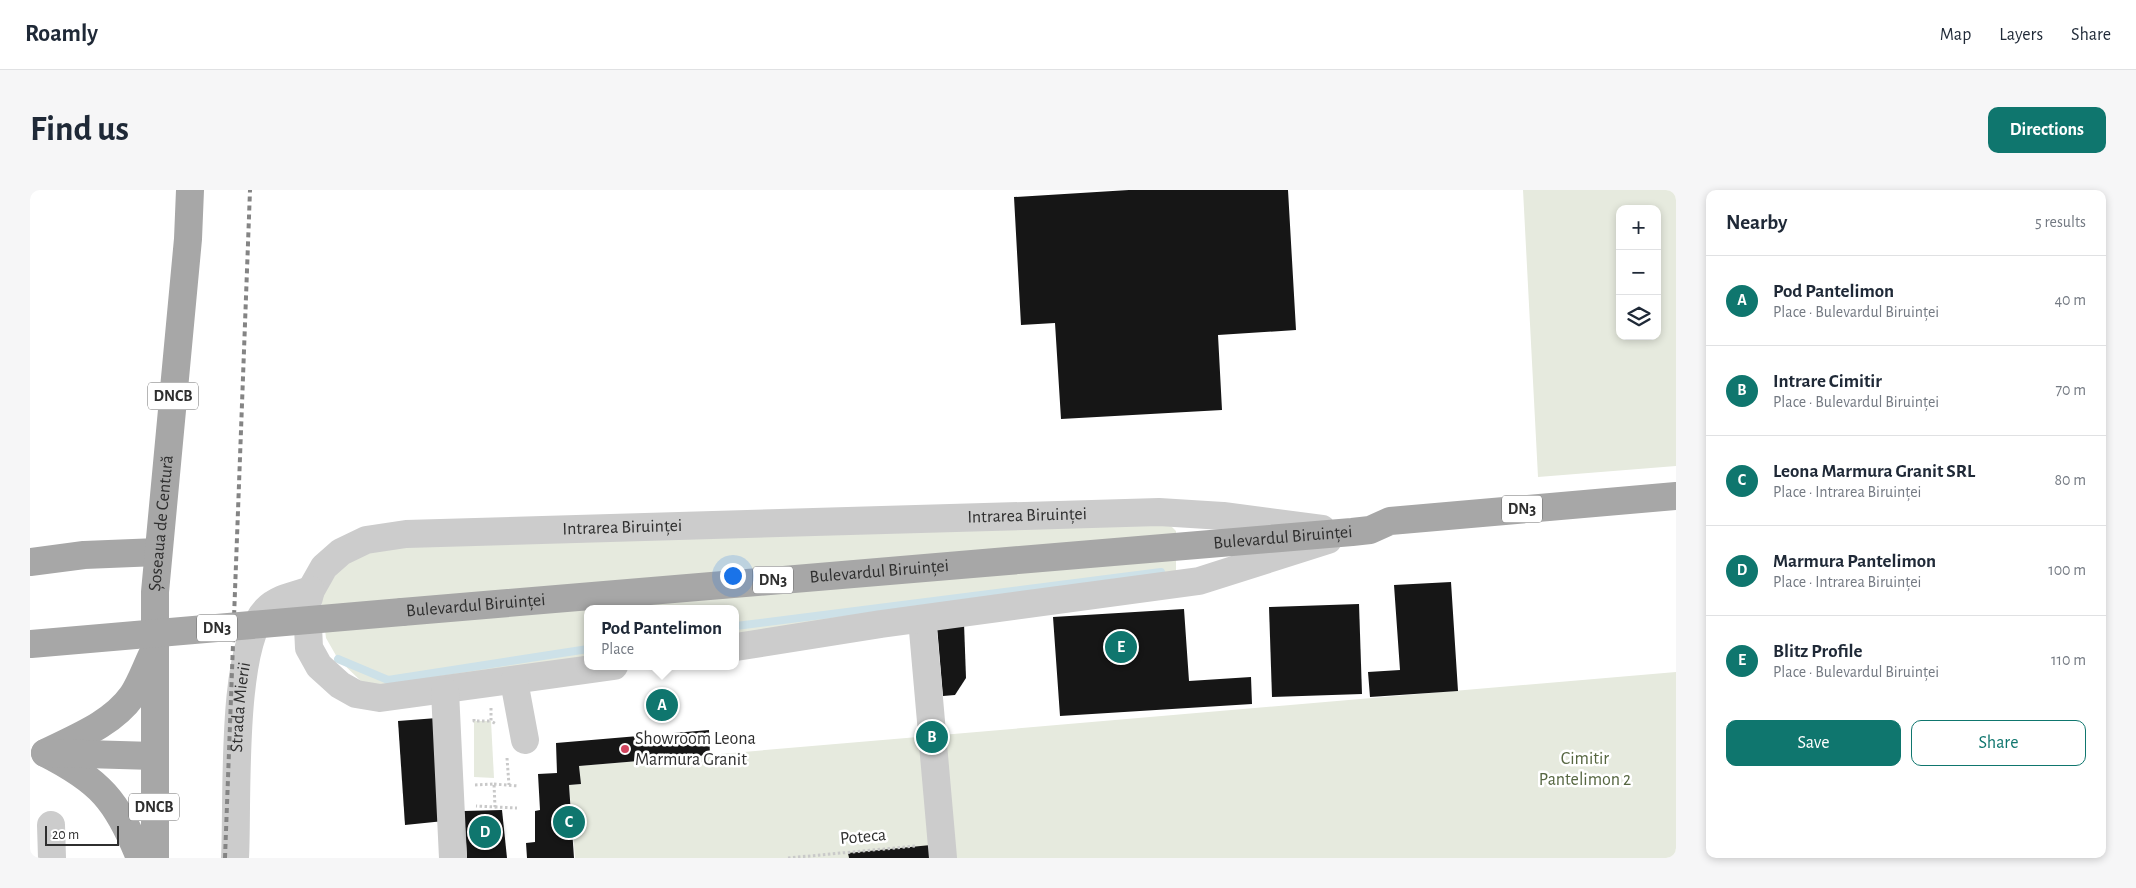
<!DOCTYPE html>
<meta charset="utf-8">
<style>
body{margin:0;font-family:"Alegreya Sans",sans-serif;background:#f6f6f7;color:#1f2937}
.controls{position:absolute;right:15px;top:15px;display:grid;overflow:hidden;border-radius:10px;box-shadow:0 2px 8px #0003}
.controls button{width:45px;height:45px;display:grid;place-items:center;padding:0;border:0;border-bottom:1px solid #e0e1e3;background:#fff;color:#1f2937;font:25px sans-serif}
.scale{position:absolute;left:15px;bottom:12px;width:74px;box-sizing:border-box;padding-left:5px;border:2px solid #2f2f2f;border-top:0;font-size:14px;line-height:18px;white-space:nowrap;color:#2f2f2f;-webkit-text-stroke:4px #fff;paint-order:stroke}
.you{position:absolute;left:702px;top:385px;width:18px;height:18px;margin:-12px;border:4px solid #fff;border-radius:50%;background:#1a73e8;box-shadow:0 0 0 8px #1a73e833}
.badge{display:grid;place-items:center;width:32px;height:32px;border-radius:50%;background:#0f766e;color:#fff;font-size:16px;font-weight:700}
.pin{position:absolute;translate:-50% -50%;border:2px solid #fff;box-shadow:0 1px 5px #0006}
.popup{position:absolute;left:554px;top:415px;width:155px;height:65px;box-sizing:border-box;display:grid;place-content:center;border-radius:10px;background:#fff;filter:drop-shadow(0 1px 4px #0005);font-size:16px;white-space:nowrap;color:#747a83}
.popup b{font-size:19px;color:#1f2937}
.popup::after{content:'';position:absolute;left:50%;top:100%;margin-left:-10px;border:10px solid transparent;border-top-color:#fff}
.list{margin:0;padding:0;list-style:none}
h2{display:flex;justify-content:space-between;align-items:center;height:65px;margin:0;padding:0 20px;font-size:21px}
h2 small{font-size:16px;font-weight:400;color:#747a83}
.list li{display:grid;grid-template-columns:32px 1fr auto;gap:15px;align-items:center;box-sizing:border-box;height:90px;padding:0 20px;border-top:1px solid #e0e1e3}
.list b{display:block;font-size:19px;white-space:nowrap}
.list p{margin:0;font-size:16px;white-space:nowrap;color:#747a83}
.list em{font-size:16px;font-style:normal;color:#747a83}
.actions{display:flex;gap:10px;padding:15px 20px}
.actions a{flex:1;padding:11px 0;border:1px solid #0f766e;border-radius:10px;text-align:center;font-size:18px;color:#0f766e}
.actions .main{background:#0f766e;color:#fff}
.icon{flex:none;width:28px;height:28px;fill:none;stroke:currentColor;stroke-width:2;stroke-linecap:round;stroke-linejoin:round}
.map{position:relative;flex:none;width:1646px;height:668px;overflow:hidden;border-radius:10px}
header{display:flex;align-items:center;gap:30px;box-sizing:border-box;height:70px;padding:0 25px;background:#fff;border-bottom:1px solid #e0e1e3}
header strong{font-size:24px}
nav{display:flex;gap:28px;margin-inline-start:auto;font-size:18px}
.intro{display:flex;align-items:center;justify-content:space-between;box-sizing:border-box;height:120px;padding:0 30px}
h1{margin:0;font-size:35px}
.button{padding:12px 22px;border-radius:10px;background:#0f766e;color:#fff;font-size:18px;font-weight:700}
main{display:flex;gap:30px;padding:0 30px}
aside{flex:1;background:#fff;border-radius:10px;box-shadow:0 2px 8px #0003}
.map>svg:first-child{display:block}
.green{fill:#e6eade;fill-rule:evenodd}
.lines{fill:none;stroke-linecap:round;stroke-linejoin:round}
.stream{stroke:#cde1e8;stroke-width:8}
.building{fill:#161616}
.path{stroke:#c9c9c9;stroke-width:3;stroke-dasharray:2.5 2.5;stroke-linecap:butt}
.minor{stroke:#ccc;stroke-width:28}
.major{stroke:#a7a7a7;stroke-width:28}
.rail{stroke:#848484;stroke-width:4;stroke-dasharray:5 4;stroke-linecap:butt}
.major-bridge{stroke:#a7a7a7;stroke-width:28}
.poi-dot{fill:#d2455f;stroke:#fff;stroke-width:2}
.labels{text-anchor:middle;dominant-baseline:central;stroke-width:5;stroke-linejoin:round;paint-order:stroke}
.shield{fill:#fff;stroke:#6d6d6d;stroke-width:1}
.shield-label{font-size:16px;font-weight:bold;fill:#2f2f2f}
.street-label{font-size:18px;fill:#2f2f2f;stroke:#fff}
.poi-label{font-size:18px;fill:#2f2f2f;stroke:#fff;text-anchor:start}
.park-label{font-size:18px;fill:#566641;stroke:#fff}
</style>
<header>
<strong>Roamly</strong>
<nav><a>Map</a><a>Layers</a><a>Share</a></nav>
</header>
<div class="intro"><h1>Find us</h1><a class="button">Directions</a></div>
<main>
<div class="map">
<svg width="1646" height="668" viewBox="0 0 1646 668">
<rect width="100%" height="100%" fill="#fff"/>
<g class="green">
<path d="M1493,0H1646V276L1508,287ZM1590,19H1627V146H1590Z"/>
<path d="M1134,329L1146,341V384L706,448V419H558V469L371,497L334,494L308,469L296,448L291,406L315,371L368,354Z"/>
<path d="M1646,482V668H545L539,595L550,594L549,576Z"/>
<path d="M444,531H461L464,588L444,587Z"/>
</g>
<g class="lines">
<g class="stream">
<path d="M706,436L1131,382"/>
<path d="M308,469L358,490L558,459"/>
</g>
</g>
<g class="building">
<path d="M1099,0H1258L1266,140L1188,145L1192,220L1031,229L1025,133L991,135L984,7Z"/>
<path d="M1421,392L1428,501L1340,507L1338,482L1370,480L1364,395Z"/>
<path d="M1329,414L1332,504L1242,507L1239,417Z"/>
<path d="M1154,419L1159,491L1221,487L1222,514L1030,526L1023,427Z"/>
<path d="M934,433L936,488L925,505L913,506L907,436Z"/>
<path d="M407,528L414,631L375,635L368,531Z"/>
<path d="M679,540L680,565L549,576L551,594L539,595L544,668H497L496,653L505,652V621L510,620L508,584L527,583L526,553Z"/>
<path d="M472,620L477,668H437L434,621Z"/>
<path d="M901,655L902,668H819L818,663Z"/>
</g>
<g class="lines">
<g class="path">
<path d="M461,518V531L466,534"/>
<path d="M444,529V531H461"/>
<path d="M477,568L479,595"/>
<path d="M464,594L488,596"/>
<path d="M445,595L464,594L465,617L446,616"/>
<path d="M465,617L487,618"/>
<path d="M758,668L886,656"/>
</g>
<g class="minor">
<path d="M892,429L913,668"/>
<path d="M706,457L851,434L1169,391L1298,350"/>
<path id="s1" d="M584,476L350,508L326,504L310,495L289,476L279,458L277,415L281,400L294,377L311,362L336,350L376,344L1129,322L1193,326L1292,339"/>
<path d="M484,491L495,550"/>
<path d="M415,501L423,668"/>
<path d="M21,635L22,668"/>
<path id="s2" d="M205,668C208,614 200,457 236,420C247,408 266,405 281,400"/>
</g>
<g class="major">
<path d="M0,372L54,365L128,362"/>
<path id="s3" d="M372,422L1322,342L1340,340L1360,331L1646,306"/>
<path d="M15,563C45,548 82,534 102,506C110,494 115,480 121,467"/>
<path d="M15,563C70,591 87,610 110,668"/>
<path d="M21,563L124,566"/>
<path id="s4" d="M125,668V402L158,49L160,0"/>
</g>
<path class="rail" d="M195,668L220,0"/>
<path class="major-bridge" d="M1,454L372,422"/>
</g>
<circle class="poi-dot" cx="595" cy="559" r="5"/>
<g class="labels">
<g class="shield">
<rect x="118" y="192.5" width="50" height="27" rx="4"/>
<rect x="1472" y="305.5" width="40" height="27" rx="4"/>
<rect x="723" y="376.5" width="40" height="27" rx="4"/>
<rect x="167" y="424.5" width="40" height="27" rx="4"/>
<rect x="99" y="603.5" width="50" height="27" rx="4"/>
</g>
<g class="shield-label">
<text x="143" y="206">DNCB</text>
<text x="1492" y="319">DN3</text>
<text x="743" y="390">DN3</text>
<text x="187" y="438">DN3</text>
<text x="124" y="617">DNCB</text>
</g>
<g class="street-label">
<text stroke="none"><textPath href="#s1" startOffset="1125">Intrarea Biruinței</textPath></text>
<text stroke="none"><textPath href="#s4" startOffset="335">Șoseaua de Centură</textPath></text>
<text stroke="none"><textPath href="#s1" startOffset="720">Intrarea Biruinței</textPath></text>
<text stroke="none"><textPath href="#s3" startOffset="884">Bulevardul Biruinței</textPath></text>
<text stroke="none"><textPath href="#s3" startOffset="479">Bulevardul Biruinței</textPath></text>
<text stroke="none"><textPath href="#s3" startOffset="74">Bulevardul Biruinței</textPath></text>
<text stroke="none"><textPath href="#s2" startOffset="151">Strada Mierii</textPath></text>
<text transform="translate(833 647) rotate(-5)">Poteca</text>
</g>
<g class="poi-label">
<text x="605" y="549">Showroom Leona<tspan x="605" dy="21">Marmura Granit</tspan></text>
</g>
<g class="park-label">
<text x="1555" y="569">Cimitir<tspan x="1555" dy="21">Pantelimon 2</tspan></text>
</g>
</g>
</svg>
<div class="controls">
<button>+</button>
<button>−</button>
<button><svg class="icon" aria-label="layers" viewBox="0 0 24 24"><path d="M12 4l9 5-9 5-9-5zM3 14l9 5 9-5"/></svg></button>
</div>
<div class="scale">20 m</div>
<div class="you"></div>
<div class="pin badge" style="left:632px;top:515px">A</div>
<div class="popup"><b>Pod Pantelimon</b>Place</div>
<div class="pin badge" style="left:902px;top:547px">B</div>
<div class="pin badge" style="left:539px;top:632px">C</div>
<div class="pin badge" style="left:455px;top:642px">D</div>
<div class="pin badge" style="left:1091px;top:457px">E</div>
</div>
<aside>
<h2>Nearby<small>5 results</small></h2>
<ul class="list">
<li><span class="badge">A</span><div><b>Pod Pantelimon</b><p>Place · Bulevardul Biruinței</p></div><em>40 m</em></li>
<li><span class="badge">B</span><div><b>Intrare Cimitir</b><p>Place · Bulevardul Biruinței</p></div><em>70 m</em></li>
<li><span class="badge">C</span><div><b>Leona Marmura Granit SRL</b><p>Place · Intrarea Biruinței</p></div><em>80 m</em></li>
<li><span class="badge">D</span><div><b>Marmura Pantelimon</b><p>Place · Intrarea Biruinței</p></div><em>100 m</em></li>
<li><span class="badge">E</span><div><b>Blitz Profile</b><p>Place · Bulevardul Biruinței</p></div><em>110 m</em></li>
</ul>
<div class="actions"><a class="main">Save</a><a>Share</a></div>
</aside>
</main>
